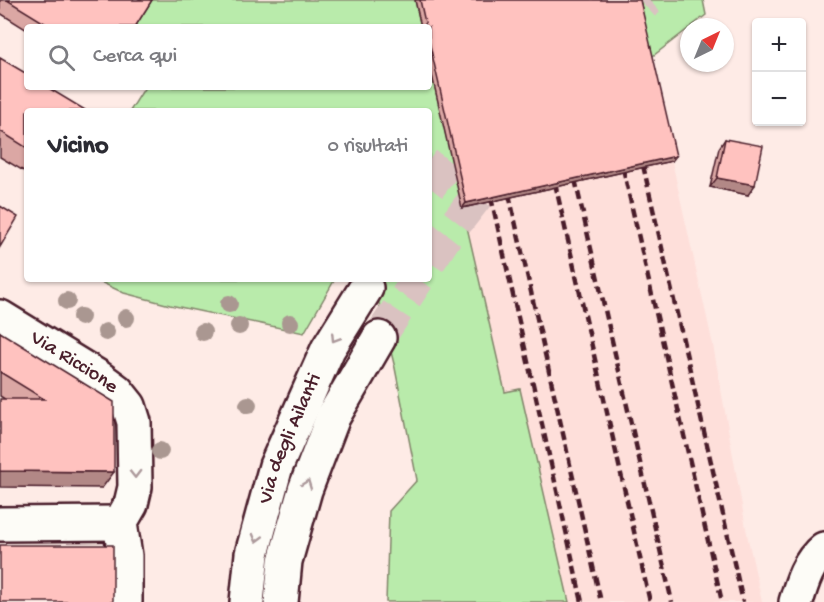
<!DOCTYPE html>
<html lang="it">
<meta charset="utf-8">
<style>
body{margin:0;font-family:"Gochi Hand",sans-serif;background:#f7f7f7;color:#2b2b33}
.controls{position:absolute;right:18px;top:18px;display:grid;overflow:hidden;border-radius:6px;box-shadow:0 2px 4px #0004}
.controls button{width:54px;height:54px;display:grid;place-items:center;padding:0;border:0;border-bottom:2px solid #e1e1e2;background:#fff;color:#2b2b33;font:30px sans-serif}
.compass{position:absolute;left:680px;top:18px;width:54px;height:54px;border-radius:50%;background:#fff;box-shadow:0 2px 4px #0004;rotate:43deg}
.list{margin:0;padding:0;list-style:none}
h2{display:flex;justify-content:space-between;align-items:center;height:78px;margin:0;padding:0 24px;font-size:26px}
h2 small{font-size:20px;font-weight:400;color:#7c7c81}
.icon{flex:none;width:33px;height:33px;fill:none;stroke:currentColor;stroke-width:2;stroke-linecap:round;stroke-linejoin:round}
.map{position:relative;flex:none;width:824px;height:602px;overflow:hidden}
.search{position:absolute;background:#fff;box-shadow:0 2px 4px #0004;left:24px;top:24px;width:408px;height:66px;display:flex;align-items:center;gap:15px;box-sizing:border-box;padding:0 21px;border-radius:6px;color:#7c7c81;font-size:22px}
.panel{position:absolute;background:#fff;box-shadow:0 2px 4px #0004;left:24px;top:108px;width:408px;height:174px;border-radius:6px}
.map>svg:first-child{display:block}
.built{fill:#fedfda}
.green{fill:#b9ebab;stroke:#82856b;stroke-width:1.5}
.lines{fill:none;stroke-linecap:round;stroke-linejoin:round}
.minor-tunnel{stroke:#dac2c1;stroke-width:33;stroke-dasharray:33 16;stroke-linecap:butt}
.minor-casing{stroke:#4a1f2b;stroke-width:38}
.minor{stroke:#fdfcf7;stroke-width:33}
.rail{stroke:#4a1f2b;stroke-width:4.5;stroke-dasharray:9 4.5;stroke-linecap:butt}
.tree{fill:#aa9791}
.wall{fill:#dba7a4;stroke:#4a1f2b;stroke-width:1.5}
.shaded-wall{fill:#b28886;stroke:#4a1f2b;stroke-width:1.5}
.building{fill:#ffc2bf;stroke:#4a1f2b;stroke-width:1.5}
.oneway{stroke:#ac999b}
.labels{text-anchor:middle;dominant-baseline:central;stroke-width:4.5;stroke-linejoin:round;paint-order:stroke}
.street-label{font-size:21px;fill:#4a1f2b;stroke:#fdfcf7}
</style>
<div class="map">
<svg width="824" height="602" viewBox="0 0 824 602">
<rect width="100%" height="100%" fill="#feebe6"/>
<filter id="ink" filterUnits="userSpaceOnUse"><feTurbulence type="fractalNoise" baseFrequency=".0167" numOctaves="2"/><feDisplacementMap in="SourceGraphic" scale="12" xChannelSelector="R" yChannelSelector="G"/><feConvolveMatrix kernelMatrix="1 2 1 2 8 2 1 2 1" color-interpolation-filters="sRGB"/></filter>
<g filter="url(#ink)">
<path class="built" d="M415,0H636L713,345L748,539L762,602H569L520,390L505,392L429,62V27H421Z"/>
<g class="green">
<path d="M151,0H415L421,27H134Z"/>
<path d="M636,0H703L706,15L649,59Z"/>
<path d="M429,62L505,392L520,389L569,602H386L389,511L417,480L395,368L373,279H429V111H130L145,87H429Z"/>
<path d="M94,279H335L304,333L170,305L124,293Z"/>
</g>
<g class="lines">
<g class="minor-tunnel">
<path d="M608,38L649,0"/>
<path d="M429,187L479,122"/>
<path d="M429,262L446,236L496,172"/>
<path d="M379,338L418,279"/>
</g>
<defs>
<g id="minor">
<path id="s1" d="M0,317L98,377L117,391L129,406L134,422L135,487L131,504L120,523L125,556V602"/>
<path d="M0,524L120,523"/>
<path id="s2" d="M247,602L252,554L276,466L328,349L366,288"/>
<path d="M281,602L285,561L305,490L333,417L379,338"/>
<path d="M796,602C802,582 808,562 824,549"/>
</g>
</defs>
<use href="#minor" class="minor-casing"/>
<use href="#minor" class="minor"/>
<g class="rail">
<path d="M640,152L743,602"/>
<path d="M620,155L722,602"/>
<path d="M572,166L672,602"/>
<path d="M552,170L650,602"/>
<path d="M506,181L601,602"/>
<path d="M488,184L582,602"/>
</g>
</g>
<g class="tree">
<circle cx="67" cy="301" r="9"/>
<circle cx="229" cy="304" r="9"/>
<circle cx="81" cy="317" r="9"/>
<circle cx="126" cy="318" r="9"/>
<circle cx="290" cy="323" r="9"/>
<circle cx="239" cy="326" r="9"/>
<circle cx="106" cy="332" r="9"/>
<circle cx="203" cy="332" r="9"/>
<circle cx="248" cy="405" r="9"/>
<circle cx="160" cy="451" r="9"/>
</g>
<g class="wall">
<path d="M0,0H152L135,27H27V30L0,13Z"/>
<path d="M415,0H640L672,161L462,208L429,62V27H421Z"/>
<path d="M0,58L27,111V173L0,157Z"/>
<path d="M725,139L748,195L710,187L719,148Z"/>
<path d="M0,332L102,488L5,399L0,396Z"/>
</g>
<g class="shaded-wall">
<path d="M676,156L672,161L462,208L466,203Z"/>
<path d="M717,178L755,185L748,195L710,187Z"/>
<path d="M0,471L114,472L102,488L0,487Z"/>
</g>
<g class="building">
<path d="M7,0H152L135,27H51Z"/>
<path d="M420,0H640L676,156L466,203L429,41V27H426Z"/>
<path d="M0,58L27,74V87H47L85,110L84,111H27V148L0,131Z"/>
<path d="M725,139L763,146L755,185L717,178Z"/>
<path d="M0,206L18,217L0,247Z"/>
<path d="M0,332L114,402V472L0,471V399H44L0,372Z"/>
<rect x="0" y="545" width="113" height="57"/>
</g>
<defs><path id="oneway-chevron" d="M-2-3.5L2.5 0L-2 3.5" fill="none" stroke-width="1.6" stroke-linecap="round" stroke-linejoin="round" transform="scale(1.5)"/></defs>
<g class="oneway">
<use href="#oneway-chevron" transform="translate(335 338) rotate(122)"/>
<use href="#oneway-chevron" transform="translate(135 474) rotate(89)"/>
<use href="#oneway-chevron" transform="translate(307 484) rotate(-69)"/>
<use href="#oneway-chevron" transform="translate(257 538) rotate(105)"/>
</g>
</g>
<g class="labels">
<g class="street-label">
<text stroke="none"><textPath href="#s1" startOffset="87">Via Riccione</textPath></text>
<text stroke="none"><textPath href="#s2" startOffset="170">Via degli Ailanti</textPath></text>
</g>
</g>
</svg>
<div class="controls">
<button>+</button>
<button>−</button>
</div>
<svg class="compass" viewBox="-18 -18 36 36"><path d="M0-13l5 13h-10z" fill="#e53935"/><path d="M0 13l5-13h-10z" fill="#7c7c81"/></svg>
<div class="search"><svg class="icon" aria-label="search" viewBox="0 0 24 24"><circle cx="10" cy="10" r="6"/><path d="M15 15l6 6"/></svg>Cerca qui</div>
<section class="panel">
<h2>Vicino<small>0 risultati</small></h2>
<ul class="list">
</ul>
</section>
</div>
